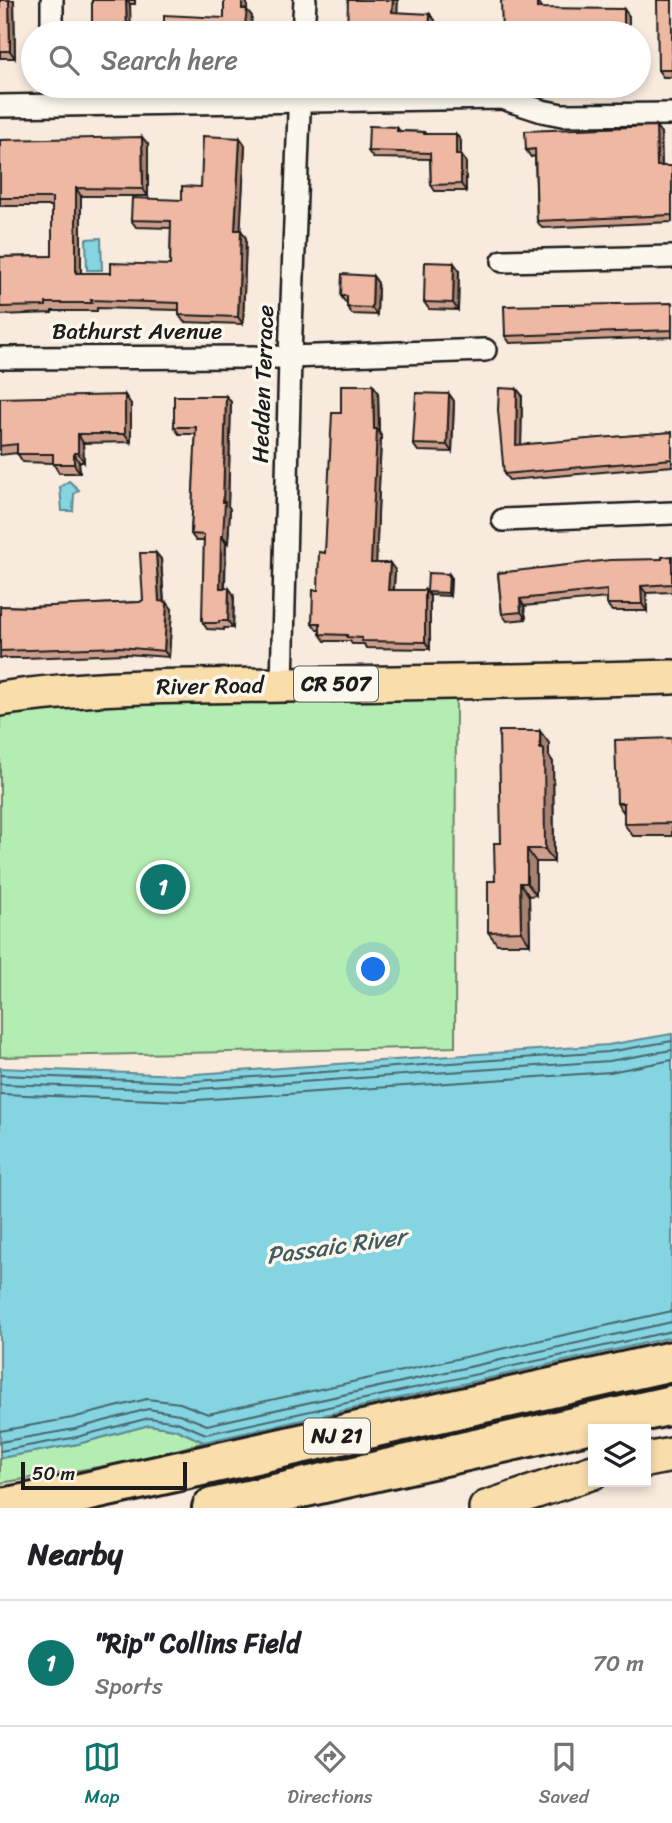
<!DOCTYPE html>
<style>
body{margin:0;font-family:Sriracha,sans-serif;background:#f6f6f6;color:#202124}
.controls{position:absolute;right:21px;bottom:21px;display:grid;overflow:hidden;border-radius:0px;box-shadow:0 4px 10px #0003}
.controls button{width:63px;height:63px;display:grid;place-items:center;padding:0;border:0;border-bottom:2px solid #e0e0e0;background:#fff;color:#202124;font:35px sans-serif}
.scale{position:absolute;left:21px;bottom:18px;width:166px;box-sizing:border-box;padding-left:7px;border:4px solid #1c1c1c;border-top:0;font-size:19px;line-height:24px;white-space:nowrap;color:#1c1c1c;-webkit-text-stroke:5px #fbf7ec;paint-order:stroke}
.you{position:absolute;left:374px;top:970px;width:24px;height:24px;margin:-18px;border:5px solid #fff;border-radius:50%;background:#1a73e8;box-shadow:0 0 0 10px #1a73e833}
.badge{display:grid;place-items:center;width:46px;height:46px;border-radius:50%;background:#0f766e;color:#fff;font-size:23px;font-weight:700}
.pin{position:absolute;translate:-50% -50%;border:4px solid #fff;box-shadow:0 2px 7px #0006}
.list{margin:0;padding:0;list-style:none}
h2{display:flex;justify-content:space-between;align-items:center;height:91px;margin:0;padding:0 28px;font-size:30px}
h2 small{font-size:23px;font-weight:400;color:#757577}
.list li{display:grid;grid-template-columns:46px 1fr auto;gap:21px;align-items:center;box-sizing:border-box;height:126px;padding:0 28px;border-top:2px solid #e0e0e0}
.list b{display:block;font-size:26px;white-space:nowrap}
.list p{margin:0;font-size:23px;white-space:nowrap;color:#757577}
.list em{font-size:23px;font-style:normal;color:#757577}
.icon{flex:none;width:38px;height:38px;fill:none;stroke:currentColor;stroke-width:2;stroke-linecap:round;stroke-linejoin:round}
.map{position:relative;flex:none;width:672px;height:1508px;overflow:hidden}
.search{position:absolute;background:#fff;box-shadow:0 4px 10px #0003;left:21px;right:21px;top:21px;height:77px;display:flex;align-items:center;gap:18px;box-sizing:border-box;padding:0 24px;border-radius:38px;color:#757577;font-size:26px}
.sheet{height:217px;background:#fff}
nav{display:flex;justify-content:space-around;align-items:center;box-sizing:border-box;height:98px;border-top:2px solid #e0e0e0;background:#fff;font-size:19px;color:#757577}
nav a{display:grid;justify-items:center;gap:4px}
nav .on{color:#0f766e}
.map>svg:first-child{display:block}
.green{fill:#b4edb1;stroke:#688466;stroke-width:2}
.water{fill:#85d4e1;stroke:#5b8a92;stroke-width:2}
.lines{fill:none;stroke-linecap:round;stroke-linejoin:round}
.shore{stroke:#46666b;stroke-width:2}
.street-casing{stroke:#1c1c1c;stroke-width:26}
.primary-casing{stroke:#1c1c1c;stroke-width:38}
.highway-casing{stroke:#1c1c1c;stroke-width:44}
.street{stroke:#fbf7ec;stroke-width:21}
.primary{stroke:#f9ddab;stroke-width:33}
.highway{stroke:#f9ddab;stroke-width:38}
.wall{fill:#cd9e8b;stroke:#1c1c1c;stroke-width:2}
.shaded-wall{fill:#a78171;stroke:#1c1c1c;stroke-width:2}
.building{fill:#eeb8a2;stroke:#1c1c1c;stroke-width:2}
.labels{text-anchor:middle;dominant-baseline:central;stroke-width:7;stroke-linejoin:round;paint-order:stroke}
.shield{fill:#fbf7ec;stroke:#5f5e5a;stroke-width:2}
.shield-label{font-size:21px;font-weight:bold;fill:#1c1c1c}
.street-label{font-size:23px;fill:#1c1c1c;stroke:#fbf7ec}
.water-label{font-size:24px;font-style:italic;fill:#415c61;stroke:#fbf7ec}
</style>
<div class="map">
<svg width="672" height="1508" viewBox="0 0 672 1508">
<rect width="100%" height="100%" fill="#f8eadd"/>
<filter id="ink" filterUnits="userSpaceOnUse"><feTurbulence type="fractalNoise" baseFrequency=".0143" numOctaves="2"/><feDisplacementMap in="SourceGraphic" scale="14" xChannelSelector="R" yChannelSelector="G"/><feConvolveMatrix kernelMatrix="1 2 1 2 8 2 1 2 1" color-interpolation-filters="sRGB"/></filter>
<g filter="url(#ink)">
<g class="green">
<path d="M456,682L455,1047L0,1057V699Z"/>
<path d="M149,1425L175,1429L204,1442L142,1460L0,1483V1458L78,1444Z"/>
</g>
<g class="water">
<path d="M101,238L102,270H87L86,239Z"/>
<path d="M69,481L79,490L74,494L73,511H62L60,487Z"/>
<path d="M672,1034V1337L204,1442L175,1429L149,1425L78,1444L0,1458V1068L182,1075L608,1045Z"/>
</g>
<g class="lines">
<g class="shore">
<path d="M0,1075L182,1082L608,1052L672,1041"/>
<path d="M0,1084L182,1090L609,1061L672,1050"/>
<path d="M0,1094L182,1101L610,1072L672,1060"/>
<path d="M0,1431L72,1418L147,1399L180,1403L208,1414L672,1311"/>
<path d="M0,1442L75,1429L148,1409L179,1414L207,1425L672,1322"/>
<path d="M0,1451L77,1437L149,1418L177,1422L206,1434L672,1331"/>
</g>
<defs>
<g id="street">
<path d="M52,0V33"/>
<path d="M303,33L305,0"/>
<path d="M0,106L502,98L542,111L562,115L672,114"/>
<path d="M503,261L672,257"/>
<path d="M0,358L290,357L485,350"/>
<path d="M503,520L672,513"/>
<path d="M282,685L290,357L300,86"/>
</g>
<g id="primary">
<path d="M0,699C94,685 190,686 285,685C414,683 543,681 672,677"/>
<path d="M646,1460L672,1455"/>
<path d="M486,1508L593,1472"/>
</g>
<g id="highway">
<path d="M2,1508L72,1495L672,1361"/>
<path d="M212,1508L672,1405"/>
</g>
</defs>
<use href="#street" class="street-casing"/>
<use href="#primary" class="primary-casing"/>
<use href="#highway" class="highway-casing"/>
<use href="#street" class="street"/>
<use href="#primary" class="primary"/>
<use href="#highway" class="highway"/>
</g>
<g class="wall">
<path d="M0,0H14L15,58H0Z"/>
<path d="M92,0H135V4H130Z"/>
<path d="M672,0V77H663L658,70Z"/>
<path d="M397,127L400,131L424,132L426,134H456L461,141V155L466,162V191H435L431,185L430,159L373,158L368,151Z"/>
<path d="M661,133L662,166H672V222L542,228L537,221L535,156L531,157L526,150Z"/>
<path d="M240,138L245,145L240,230L246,238L243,324L184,322L179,315V310L97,308V311H52V313L0,315V257L52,256V206H0V140L148,144V196H81V273H111L170,265L171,228L136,227L131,220L182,200L201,187Z"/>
<path d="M459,270L458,310L429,309L424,302Z"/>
<path d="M373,276L378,283L377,315L352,314L347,307V303H346L341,296Z"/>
<path d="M672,303V337L510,343L505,336Z"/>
<path d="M373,385L378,392L379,432L381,436L376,563L395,570L394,590L430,597V649L366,648L364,644H352L350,641H325L320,634V630H317L312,623L325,553L341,413Z"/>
<path d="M449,394L454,401L452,452L418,451L413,444Z"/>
<path d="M522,395L521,445L672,432V466L509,480L504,474Z"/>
<path d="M226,396L231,402L228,506L230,509L228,543H226L225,588L234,595L233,628H224V630L207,629L203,623L204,541H196L191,534L196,434H179L174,427Z"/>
<path d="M0,398L131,404V442L83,443L84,462H79L80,473H59L53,463L23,462L17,453L0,455Z"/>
<path d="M672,556V592L646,593L647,611H612L607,604V598L524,606L526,619L507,621L502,614L498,573L662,559Z"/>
<path d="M161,559L164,601L172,609L169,657L125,654L25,658H0V606L31,607L140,602L143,600Z"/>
<path d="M449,574L451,577L450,596L430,595L427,592Z"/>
<path d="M672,738V836H633L624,824V813L617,803Z"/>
<path d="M549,743V756L553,762L554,862H536V895L529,896L530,944H497L488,932L501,843Z"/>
</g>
<g class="shaded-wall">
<path d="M9,0H14L15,58L10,51Z"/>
<path d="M126,0H127L130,4L131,33H127Z"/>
<path d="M242,0H247V10L252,16L250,33H244L242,9Z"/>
<path d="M393,0H398L397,19L392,12Z"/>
<path d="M537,0L542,7V15L537,8Z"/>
<path d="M624,9L629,16V33H624Z"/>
<path d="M430,14L435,20L434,33H429Z"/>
<path d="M656,126L661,133L662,173L657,166Z"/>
<path d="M456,134L461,141V162L456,155Z"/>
<path d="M142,137L148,144V196L143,189Z"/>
<path d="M240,138L245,145L240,238L235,230Z"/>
<path d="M461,155L466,162V191L461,184Z"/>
<path d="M76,188L81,196V280L76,273Z"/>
<path d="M241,230L246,238L243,324L238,317Z"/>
<path d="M454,263L459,270L458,310L453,303Z"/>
<path d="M373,276L378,283L377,315L372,308Z"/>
<path d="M373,385L378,392L379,432L381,436L376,569L371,563L374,429Z"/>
<path d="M517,389L522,395L521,452L516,445Z"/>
<path d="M449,394L454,401L452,452L447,445Z"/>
<path d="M125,395L131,404V442L125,434Z"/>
<path d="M226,396L231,402L228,506L230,509L228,543L223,536V502Z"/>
<path d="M78,434L83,443L84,462L78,453Z"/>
<path d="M74,453L79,462L80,473L74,464Z"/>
<path d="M221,536L226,543L224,595L220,588Z"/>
<path d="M156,553L161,559L164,608L159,601Z"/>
<path d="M390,563L395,570L393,597L388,590Z"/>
<path d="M449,574L451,577L450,596L448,593Z"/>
<path d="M641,586L646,593L647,611L642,604Z"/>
<path d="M229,588L234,595L233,628L228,621Z"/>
<path d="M425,590L430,597V649L425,642Z"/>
<path d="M520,599L524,606L526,619L521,612Z"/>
<path d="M167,602L172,609L169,657L164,651Z"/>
<path d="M540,731L549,743V756L553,762L554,862L545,849Z"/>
<path d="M527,849L536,862V895L527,883Z"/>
<path d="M520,883L529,896L530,944L521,931Z"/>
</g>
<g class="building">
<path d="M0,0H9L10,51H0Z"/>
<path d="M92,0H126L127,33H92Z"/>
<path d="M224,0H242V9H247L244,33H164V15L224,18Z"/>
<path d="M348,0H393L392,12L430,14L429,33H347Z"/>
<path d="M501,0H537V8L624,9V33H502Z"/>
<path d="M657,0H672V70H658Z"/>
<path d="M369,126L397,127V131L424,132V134H456V155H461V184L431,185L430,153L368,151Z"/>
<path d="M656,126L657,166H672V215L537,221L535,149L526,150L525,131Z"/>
<path d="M203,136L240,138L235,230H241L238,317L179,315V303L91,300L92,303H46V306L0,307V257L52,256V198H0V140L142,137L143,189L76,188V273H111V263L170,265L171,221L131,220L132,198L182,200V186L201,187Z"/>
<path d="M425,262L454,263L453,303L424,302Z"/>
<path d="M342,274L373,276L372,308L347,307V296H341Z"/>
<path d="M672,303V330L505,336L504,306Z"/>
<path d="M341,385H373L374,429H377L371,563H390L388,590H425V642L362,641V638L347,637V635L320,634V623H312L313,590H318L319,552L325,553L332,413H341Z"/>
<path d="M499,388L517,389L516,445L672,432V459L504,474L498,410Z"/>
<path d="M416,393L449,394L447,445L413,444Z"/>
<path d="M125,395V434H78V453H74V464H53V454H17V444L0,446V398Z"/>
<path d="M174,396H226L223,502H225L223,536H221L220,588H229L228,621H219V623H203L202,620L204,535L191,534L196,427H174Z"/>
<path d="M140,553H156L159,601L167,602L164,651L120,647L0,651V606L31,607L140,602L143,600Z"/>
<path d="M672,556V584L641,586L642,604H607V590L520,599L521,612L502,614L498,573L610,560L662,559V557Z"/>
<path d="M428,573L449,574L448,593L427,592Z"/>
<path d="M499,731H540V749H544L545,849H527V883H520L521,931L488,932V881H495L494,843H501Z"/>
<path d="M672,738V823L624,824V803H617L615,740Z"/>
</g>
</g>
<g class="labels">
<g class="shield">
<rect x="294" y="666.5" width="84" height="35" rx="5"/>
<rect x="304" y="1418.5" width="66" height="35" rx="5"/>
</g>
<g class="shield-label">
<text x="336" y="684">CR 507</text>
<text x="337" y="1436">NJ 21</text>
</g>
<g class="street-label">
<text x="137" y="331">Bathurst Avenue</text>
<text transform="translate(263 384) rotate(-88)">Hedden Terrace</text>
<text transform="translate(210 686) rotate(-1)">River Road</text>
</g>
<g class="water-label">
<text transform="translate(336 1246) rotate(-8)">Passaic River</text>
</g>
</g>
</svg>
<div class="controls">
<button><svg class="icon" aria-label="layers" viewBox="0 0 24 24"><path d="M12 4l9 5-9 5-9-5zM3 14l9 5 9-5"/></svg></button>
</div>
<div class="scale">50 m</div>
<div class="you"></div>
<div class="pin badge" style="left:163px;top:887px">1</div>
<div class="search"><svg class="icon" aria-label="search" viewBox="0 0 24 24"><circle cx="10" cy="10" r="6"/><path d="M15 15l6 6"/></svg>Search here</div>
</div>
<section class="sheet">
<h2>Nearby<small></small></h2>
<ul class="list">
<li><span class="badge">1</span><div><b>&quot;Rip&quot; Collins Field</b><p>Sports</p></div><em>70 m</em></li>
</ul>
</section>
<nav>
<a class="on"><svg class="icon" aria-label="map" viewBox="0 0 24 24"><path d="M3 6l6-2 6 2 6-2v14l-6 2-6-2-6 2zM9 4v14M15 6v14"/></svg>Map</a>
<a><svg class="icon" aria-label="directions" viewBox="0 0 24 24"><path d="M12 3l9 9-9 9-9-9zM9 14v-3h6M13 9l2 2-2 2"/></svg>Directions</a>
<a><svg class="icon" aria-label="saved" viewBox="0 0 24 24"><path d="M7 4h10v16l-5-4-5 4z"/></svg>Saved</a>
</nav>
